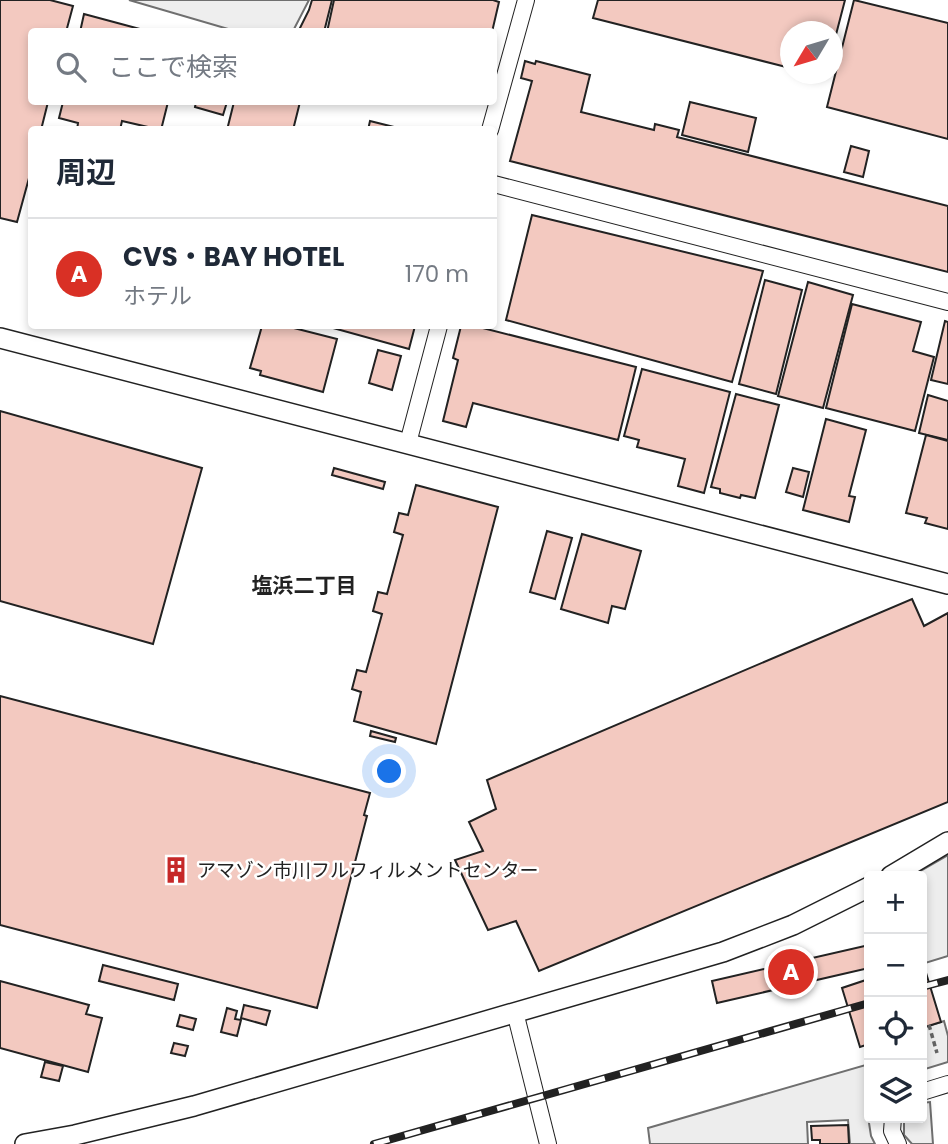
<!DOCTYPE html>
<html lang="ja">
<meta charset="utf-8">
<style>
body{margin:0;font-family:Poppins,"Noto Sans JP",sans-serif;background:#f6f6f7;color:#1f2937}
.controls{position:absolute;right:21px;bottom:21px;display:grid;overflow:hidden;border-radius:7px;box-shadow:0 4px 10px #0003}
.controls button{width:63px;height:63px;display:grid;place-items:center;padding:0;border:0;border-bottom:2px solid #e0e1e3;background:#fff;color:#1f2937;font:35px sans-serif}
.compass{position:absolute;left:780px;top:21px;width:63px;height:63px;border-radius:50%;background:#fff;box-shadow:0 4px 10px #0003;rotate:232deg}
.you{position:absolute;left:390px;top:772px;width:24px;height:24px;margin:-18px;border:5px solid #fff;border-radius:50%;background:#1a73e8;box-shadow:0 0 0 10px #1a73e833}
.badge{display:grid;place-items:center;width:46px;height:46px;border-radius:50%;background:#d93025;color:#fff;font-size:23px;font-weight:700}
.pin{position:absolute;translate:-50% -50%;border:4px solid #fff;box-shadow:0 2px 7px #0006}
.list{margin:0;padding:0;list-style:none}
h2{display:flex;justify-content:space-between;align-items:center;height:91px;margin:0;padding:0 28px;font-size:30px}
h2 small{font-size:23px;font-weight:400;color:#747a83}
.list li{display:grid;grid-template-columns:46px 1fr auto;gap:21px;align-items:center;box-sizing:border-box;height:112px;padding:0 28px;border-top:2px solid #e0e1e3}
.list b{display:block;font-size:26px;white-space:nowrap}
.list p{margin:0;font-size:23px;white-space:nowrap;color:#747a83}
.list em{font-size:23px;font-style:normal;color:#747a83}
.icon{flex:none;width:38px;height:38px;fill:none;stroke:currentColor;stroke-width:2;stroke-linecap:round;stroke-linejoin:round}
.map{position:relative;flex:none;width:948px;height:1144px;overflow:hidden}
.search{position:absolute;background:#fff;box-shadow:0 4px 10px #0003;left:28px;top:28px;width:469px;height:77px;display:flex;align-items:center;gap:18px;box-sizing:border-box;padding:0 24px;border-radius:7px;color:#747a83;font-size:26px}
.panel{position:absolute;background:#fff;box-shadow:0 4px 10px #0003;left:28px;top:126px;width:469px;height:203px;border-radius:7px}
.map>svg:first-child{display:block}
.green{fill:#eee;stroke:#6f6f6f;stroke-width:2}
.parking{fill:#ededed;stroke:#6f6f6f;stroke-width:2}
.building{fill:#f3c9c0;stroke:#222;stroke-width:2}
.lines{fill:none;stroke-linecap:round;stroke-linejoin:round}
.minor-casing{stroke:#222;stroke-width:18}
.tertiary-casing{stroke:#222;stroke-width:22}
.path{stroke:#646464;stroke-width:3.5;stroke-dasharray:5 3.5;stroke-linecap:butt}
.minor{stroke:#fff;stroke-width:16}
.tertiary{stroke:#fff;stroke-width:19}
.rail-casing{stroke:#222;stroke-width:8}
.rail{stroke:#fff;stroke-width:5;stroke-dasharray:16;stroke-linecap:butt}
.labels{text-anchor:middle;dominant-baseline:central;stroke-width:5;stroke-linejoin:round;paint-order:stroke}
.poi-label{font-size:19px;fill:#222;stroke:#fff;text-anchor:start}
.neighbourhood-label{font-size:21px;font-weight:bold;fill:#222;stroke:#fff}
</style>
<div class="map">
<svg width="948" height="1144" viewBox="0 0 948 1144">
<rect width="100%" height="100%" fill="#fff"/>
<g class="green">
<path d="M129,0H309L293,31H235Z"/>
<path d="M930,1102L933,1144H912L904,1135V1118H922V1103Z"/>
</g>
<g class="parking">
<path d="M948,855V956L922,964V876H912Z"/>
<path d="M944,1021L948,1036V1062L922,1070V1028Z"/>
<path d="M869,1064V1123L871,1136L875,1144H850L848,1120L807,1122L808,1144H650L648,1128Z"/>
</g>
<g class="building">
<path d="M0,0H50L73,6L66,32H32V102H48L41,130H32V167L17,222L0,218Z"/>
<path d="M312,0H332L324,32H298L309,10Z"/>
<path d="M334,0H493L499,2L492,32H327Z"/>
<path d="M598,0H845L832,50V32H790V68L593,18Z"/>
<path d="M854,0L948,23V139L827,107Z"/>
<path d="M84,14L151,32H80Z"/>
<path d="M525,61L535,64L536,61L590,75L581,112L654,130L655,124L679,130L677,137L948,206V272L510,161L532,81L521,78Z"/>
<path d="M63,102H168L161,130L122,121L120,130H77L78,123L59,118Z"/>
<path d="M196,102H227L223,115L195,107Z"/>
<path d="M234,102H300L293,130H227Z"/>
<path d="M690,102L756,118L748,152L682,135Z"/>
<path d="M370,121L406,130H368Z"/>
<path d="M851,146L869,151L863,177L844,172Z"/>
<path d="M532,215L763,271L732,382L506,320Z"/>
<path d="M765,280L802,290L776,394L739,384Z"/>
<path d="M808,282L853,295L823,408L778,396Z"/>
<path d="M852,304L921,322L913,351L934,357L915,431L826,408Z"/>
<path d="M945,321L948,322V384L931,380Z"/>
<path d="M262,326H286L337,339L323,392L260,375L261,371L250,368Z"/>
<path d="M333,326H415L409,349L333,328Z"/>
<path d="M461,326H475L636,367L618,440L473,403L466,427L443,421L458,360L453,358Z"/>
<path d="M378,350L401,356L392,390L369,383Z"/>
<path d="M642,369L730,392L704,493L678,486L685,459L637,447L639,440L624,436Z"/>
<path d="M736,394L779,405L755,498L741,495L740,498L720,493V489L711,487Z"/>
<path d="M928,395L948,401V440L919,433Z"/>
<path d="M0,411L202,468L153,644L0,601Z"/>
<path d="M826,419L866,430L849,496L855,497L849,522L803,510Z"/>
<path d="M926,435L948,441V529L925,523L927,518L906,513Z"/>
<path d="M334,468L385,482L383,489L332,475Z"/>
<path d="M793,468L809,472L803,497L786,492Z"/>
<path d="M416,485L498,507L436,744L354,721L361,692L352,689L357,670L366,672L382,614L373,611L378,592L387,594L403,535L394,532L399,513L408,515Z"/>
<path d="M547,531L572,538L555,599L530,592Z"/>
<path d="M582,534L641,551L625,609L612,606L608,623L561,609Z"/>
<path d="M912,599L924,626L948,613V802L539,971L516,921L488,930L455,860L483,851L469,822L496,809L487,780Z"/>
<path d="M0,696L370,793L364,815L367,816L317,1008L0,925Z"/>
<path d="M371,731L396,738L395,742L370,736Z"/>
<path d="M869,945V968L717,1003L712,981Z"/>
<path d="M923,963L941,1022L922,1028V964Z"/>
<path d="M103,965L178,984L174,1000L99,981Z"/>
<path d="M869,979V1044L860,1047L842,988Z"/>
<path d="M0,981L89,1005L86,1014L102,1018L88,1072L0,1048Z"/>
<path d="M244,1005L270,1011L266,1025L241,1018Z"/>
<path d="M227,1008L237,1011L235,1019L241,1020L237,1036L221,1032Z"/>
<path d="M180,1015L196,1019L193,1030L177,1026Z"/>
<path d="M174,1043L188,1046L185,1056L171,1053Z"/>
<path d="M45,1062L63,1066L59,1081L41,1077Z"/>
<path d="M848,1125L849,1144H820V1140H812L811,1126Z"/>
</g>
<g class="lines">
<defs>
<g id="minor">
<path d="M490,130L526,0"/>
<path d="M494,184L948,302"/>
<path d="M408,443L439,326"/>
<path d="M515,1012L548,1144"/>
<path d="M922,1092L948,1084"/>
<path d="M893,1118L892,1131L898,1144"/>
</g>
<g id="tertiary">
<path d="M0,338L948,584"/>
<path d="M891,876L948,842"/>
<path d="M25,1144L75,1135L194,1106L723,952L793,925L869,887"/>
</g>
</defs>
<use href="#minor" class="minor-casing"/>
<use href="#tertiary" class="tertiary-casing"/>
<path class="path" d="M929,1025L937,1053"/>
<use href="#minor" class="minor"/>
<use href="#tertiary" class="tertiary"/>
<defs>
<g id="rail">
<path d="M922,987L948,980"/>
<path d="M374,1144L869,1003"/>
</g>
</defs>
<use href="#rail" class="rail-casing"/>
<use href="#rail" class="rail"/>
</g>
<defs>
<symbol id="building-bare" viewBox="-9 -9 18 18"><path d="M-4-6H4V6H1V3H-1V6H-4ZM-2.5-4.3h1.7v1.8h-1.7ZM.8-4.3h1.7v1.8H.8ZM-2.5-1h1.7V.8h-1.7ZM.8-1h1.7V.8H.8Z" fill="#c62828" stroke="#fff" stroke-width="2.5" paint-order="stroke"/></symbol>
</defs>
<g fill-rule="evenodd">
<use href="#building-bare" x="157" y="851" width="38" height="38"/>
</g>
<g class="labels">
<g class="poi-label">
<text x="197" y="870">アマゾン市川フルフィルメントセンター</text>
</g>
<g class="neighbourhood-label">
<text x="304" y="585">塩浜二丁目</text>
</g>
</g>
</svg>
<div class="controls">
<button>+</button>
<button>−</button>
<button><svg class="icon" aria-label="locate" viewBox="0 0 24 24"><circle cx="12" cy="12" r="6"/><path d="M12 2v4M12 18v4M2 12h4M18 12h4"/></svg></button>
<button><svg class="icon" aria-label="layers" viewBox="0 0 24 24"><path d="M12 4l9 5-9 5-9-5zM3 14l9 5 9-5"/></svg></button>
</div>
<svg class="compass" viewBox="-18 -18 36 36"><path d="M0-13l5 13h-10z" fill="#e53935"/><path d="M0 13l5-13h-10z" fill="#747a83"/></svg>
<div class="you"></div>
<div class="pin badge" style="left:791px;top:972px">A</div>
<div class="search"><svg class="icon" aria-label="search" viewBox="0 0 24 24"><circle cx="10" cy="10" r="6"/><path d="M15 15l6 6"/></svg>ここで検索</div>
<section class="panel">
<h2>周辺<small></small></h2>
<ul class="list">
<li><span class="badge">A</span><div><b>CVS・BAY HOTEL</b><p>ホテル</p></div><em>170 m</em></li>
</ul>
</section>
</div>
